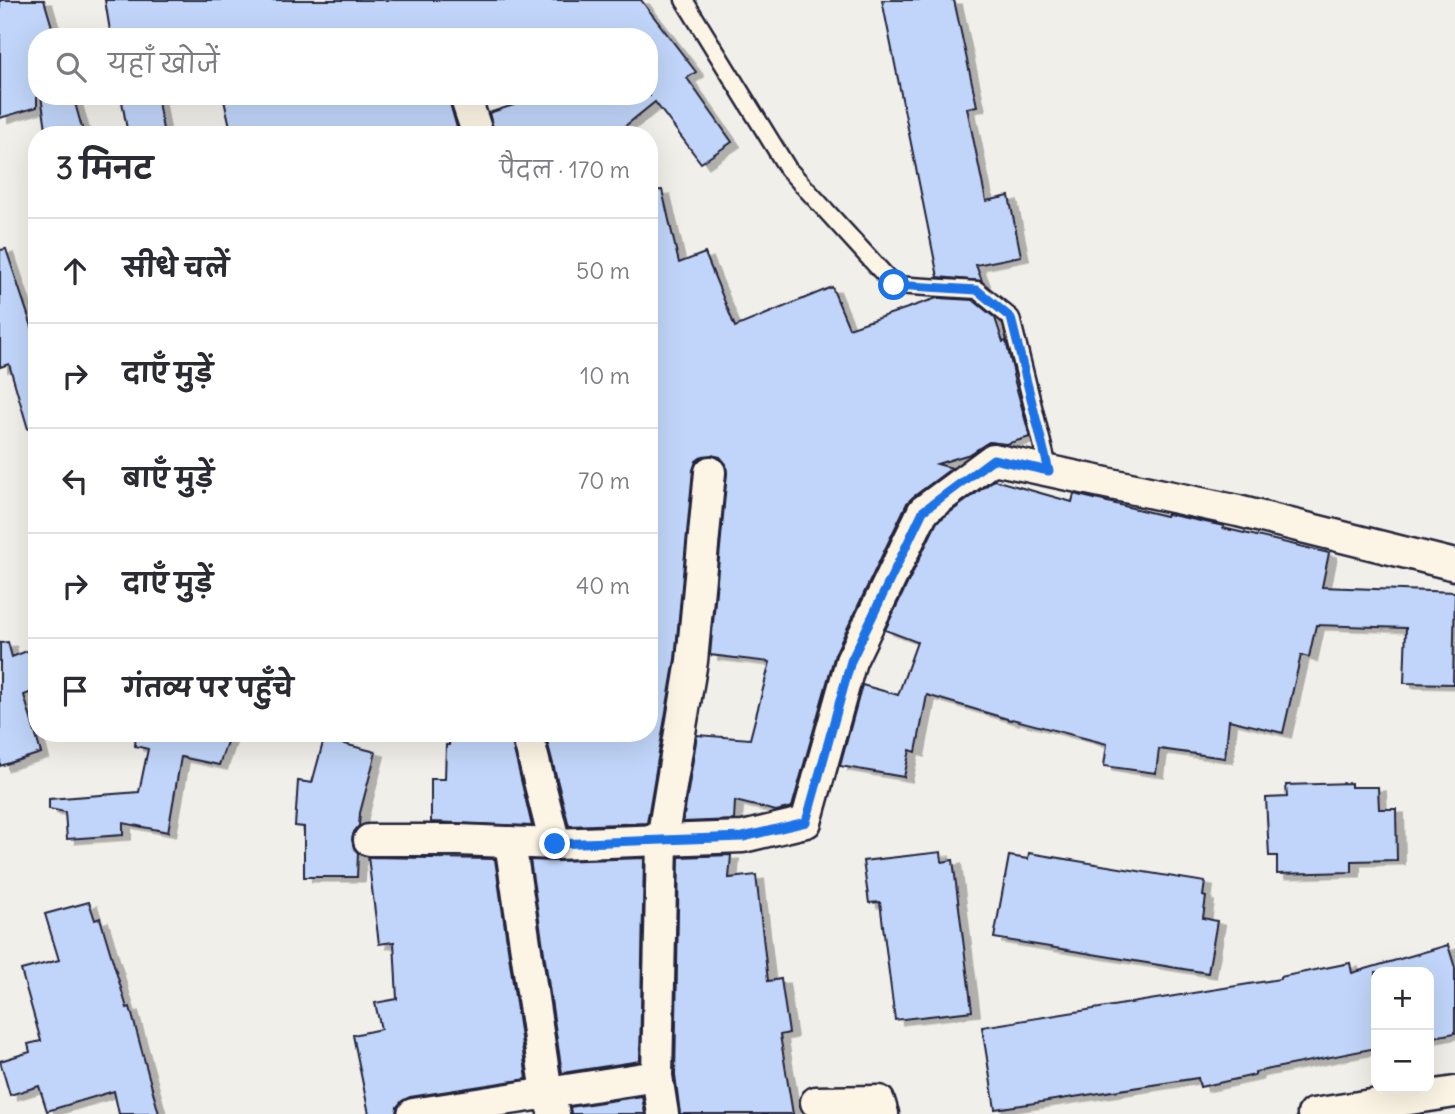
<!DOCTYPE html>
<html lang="hi">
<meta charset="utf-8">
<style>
body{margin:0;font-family:Delius,"Playpen Sans Deva",sans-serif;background:#f2f2f3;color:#2b2b33}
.controls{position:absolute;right:21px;bottom:21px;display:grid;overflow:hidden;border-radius:14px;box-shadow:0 7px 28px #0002}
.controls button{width:63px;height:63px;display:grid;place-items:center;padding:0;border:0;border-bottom:2px solid #e1e1e2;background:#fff;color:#2b2b33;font:35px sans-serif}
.stop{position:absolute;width:21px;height:21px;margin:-16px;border:5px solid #1a73e8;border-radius:50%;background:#fff}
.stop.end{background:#1a73e8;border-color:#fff;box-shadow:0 2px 7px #0008}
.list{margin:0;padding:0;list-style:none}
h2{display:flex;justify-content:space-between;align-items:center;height:91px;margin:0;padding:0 28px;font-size:30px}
h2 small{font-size:23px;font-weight:400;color:#7c7c81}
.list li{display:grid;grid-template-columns:46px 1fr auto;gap:21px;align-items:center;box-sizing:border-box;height:105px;padding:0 28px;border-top:2px solid #e1e1e2}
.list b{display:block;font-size:26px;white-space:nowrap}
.list em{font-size:23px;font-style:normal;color:#7c7c81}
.icon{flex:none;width:38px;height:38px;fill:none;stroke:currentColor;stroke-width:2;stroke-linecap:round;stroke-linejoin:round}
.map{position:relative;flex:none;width:1455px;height:1114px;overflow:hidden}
.search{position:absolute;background:#fff;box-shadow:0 7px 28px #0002;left:28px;top:28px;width:630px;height:77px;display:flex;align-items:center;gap:18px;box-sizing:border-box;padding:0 24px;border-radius:28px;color:#7c7c81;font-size:26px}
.panel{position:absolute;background:#fff;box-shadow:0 7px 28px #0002;left:28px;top:126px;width:630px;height:616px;border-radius:28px}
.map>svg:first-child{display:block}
.building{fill:#c0d5f9;stroke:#22223b;stroke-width:2;filter:url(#shadow)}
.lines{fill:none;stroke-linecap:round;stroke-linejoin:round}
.lane-casing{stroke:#22223b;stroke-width:21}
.street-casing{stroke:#22223b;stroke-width:35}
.lane{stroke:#fcf5e5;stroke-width:16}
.street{stroke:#fcf5e5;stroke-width:30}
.route{stroke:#1a73e8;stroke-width:9}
</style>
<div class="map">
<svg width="1455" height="1114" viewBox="0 0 1455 1114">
<defs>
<filter id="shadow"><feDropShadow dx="8" dy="4.5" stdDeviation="0" flood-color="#0004"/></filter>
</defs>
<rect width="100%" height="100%" fill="#f0efe9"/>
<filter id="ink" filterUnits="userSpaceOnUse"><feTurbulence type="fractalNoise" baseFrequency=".0143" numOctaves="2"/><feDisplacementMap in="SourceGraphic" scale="14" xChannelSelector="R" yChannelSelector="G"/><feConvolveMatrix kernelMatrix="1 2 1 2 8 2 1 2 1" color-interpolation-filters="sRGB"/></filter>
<g filter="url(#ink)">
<g class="building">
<path d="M0,0H44L55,37H37V107L0,118Z"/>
<path d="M105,0H641L696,72L687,78L732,142L701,163L655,102L614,135H495L489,113L541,96H650L649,37H111Z"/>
<path d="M882,0H954L977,106L967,108L986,201L1009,196L1021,256L976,265L982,281L938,277Z"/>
<path d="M41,96H73L84,135H47Z"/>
<path d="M121,96H157L164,135H128Z"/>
<path d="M223,96H448L459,135H232Z"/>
<path d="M662,190L679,263L705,253L735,327L832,287L849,328L937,298L973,300L995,318L1003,342L1006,341L1014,374L1013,375L1030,437L1006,444L989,442L970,454L937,464L952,468L913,497L907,503L835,654L792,807L776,811L735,801L734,820L683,822L697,735L750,739L770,662L710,655L727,473L726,464L720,457L711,455L703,456L696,461L693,470L675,659L647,823L569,826L545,733H649V191Z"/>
<path d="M6,249L37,342V428L28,429L9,364L0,367V250Z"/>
<path d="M994,480L1072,502L1074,494L1166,516L1167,514L1224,526L1223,528L1329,553L1322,587L1455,592L1453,684L1404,683L1406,628L1316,625L1309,657L1301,655L1283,733L1229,720L1225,758L1159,749L1156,773L1104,766L1107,744L1012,719L1011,720L927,695L916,752L910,750L904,777L840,766L862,685L898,695L917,642L885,630L937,522Z"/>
<path d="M8,642L12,657L37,647V690L24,695L41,753L0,766V643Z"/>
<path d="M136,733H230L219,765L181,757L168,832L123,823V835L67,839L65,812L49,809V799L139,792L148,749L135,746Z"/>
<path d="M450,733H510L532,826L431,822V779H445L446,745H449Z"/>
<path d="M324,739L376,752L360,813L359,826L354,832L352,839L354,848L358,853L357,877H304V827L295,826L298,781L312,783Z"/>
<path d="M1351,783V787H1378L1379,809H1396L1397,860L1352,861V872L1277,874V856H1269L1266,798L1287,797L1286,785Z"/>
<path d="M941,852L942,862L953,860L972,1011L895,1020L880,902L869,903L863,861Z"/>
<path d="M1029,853L1205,882L1203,896L1206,897L1203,918L1217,921L1208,973L994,938L1009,856L1028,859Z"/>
<path d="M731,855L729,878L756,875L768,981L781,979L789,1033L780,1035L793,1114H680L675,1075L679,857Z"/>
<path d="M368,857L495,859L527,1079L410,1097L402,1101L397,1107L396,1114H369L353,1035L381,1029L375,1003L397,999L394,942L379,944Z"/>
<path d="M644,858L640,1061L562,1073L530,860L556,861Z"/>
<path d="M89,902L95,920L100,918L127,1008L130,1007L159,1114H119L114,1091L47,1111L39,1086L10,1095L0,1061L30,1052L28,1044L41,1041L21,970L59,960L45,914Z"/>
<path d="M1448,945L1455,968V1033L1429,1038V972H1376V1048L1255,1072V1075L1200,1087L1198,1078L995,1109L982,1027L1280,979V977L1350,963L1352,973Z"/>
<path d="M642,1096L645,1114H571L570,1107Z"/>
</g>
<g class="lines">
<defs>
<path id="lane" d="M684,0L788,169L894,285L977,290L1011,318L1049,471"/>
<g id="street">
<path d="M465,96L478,135"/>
<path d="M527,733L555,844"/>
<path d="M369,840H459L555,844L743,837L806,822L851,661L923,511L993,459L1238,511L1455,565"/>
<path d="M510,842L547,1093L554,1114"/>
<path d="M816,1102L879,1101L883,1114"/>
<path d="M413,1114L657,1076"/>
<path d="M663,1114L657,1076L662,840L692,661L710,472"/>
<path d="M1313,1114L1455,1092"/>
</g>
</defs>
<use href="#lane" class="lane-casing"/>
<use href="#street" class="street-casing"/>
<use href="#lane" class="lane"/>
<use href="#street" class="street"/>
</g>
</g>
<g class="lines" filter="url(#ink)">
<path class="route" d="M555,844L743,837L806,822L851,661L923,511L993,459L1049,471L1011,318L977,290L894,285"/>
</g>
</svg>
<div class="controls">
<button>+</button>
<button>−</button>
</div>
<div class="stop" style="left:894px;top:285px"></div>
<div class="stop end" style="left:555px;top:844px"></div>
<div class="search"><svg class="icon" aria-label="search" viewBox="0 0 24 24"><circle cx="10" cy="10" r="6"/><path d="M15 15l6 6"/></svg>यहाँ खोजें</div>
<section class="panel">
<h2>3 मिनट<small>पैदल · 170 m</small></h2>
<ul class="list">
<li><svg class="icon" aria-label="ahead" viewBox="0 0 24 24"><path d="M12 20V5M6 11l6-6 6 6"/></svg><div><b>सीधे चलें</b></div><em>50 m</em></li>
<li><svg class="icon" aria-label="right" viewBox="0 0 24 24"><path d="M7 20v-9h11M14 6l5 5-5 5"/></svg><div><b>दाएँ मुड़ें</b></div><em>10 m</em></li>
<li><svg class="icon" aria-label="left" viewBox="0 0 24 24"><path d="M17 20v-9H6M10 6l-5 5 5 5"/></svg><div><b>बाएँ मुड़ें</b></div><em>70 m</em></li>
<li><svg class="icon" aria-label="right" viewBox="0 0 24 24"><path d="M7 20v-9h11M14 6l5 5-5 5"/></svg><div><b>दाएँ मुड़ें</b></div><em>40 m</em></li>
<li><svg class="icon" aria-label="arrive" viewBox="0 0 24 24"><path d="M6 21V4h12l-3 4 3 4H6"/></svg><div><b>गंतव्य पर पहुँचे</b></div></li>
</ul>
</section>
</div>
